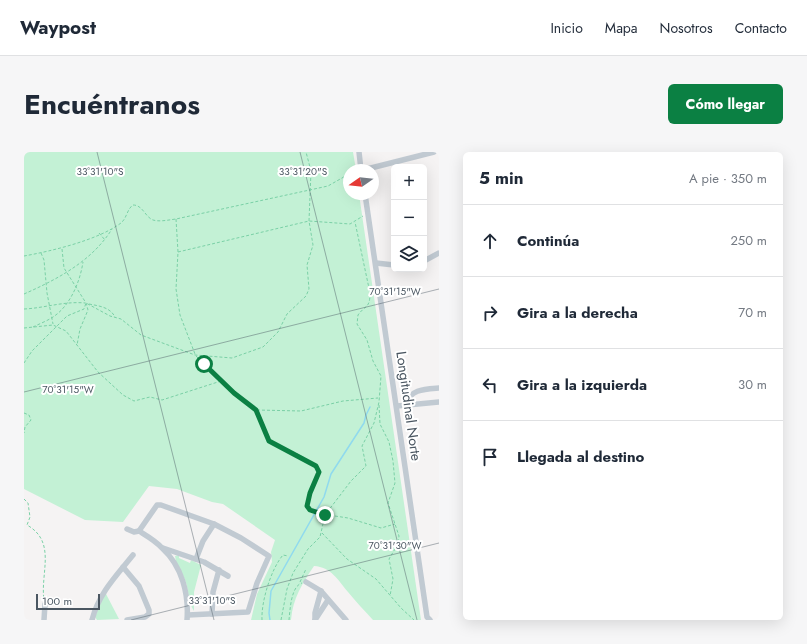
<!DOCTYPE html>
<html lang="es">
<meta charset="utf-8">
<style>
body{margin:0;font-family:Jost,sans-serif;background:#f6f6f7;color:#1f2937}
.controls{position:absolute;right:12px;top:12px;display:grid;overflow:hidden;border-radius:6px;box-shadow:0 4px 16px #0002}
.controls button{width:36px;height:36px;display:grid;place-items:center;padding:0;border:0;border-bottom:1px solid #e0e1e3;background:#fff;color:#1f2937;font:20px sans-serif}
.compass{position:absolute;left:319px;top:12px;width:36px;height:36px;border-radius:50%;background:#fff;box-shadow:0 4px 16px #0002;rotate:256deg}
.scale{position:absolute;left:12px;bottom:10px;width:64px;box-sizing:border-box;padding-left:4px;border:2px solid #4a5661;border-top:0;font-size:11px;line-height:14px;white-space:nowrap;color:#4a5661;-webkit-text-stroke:3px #fff;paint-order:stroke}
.stop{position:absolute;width:12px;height:12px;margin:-9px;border:3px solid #0b8043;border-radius:50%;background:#fff}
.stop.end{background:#0b8043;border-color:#fff;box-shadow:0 1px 4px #0008}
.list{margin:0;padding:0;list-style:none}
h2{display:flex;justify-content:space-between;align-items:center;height:52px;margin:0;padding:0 16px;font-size:17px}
h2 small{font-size:13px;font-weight:400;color:#747a83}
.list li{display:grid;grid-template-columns:26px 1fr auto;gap:12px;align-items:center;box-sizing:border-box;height:72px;padding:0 16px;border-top:1px solid #e0e1e3}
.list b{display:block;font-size:15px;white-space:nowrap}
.list em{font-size:13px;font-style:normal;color:#747a83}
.icon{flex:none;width:22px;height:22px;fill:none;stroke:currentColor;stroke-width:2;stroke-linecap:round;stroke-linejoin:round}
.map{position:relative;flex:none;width:415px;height:468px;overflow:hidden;border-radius:6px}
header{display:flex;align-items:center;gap:24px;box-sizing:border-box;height:56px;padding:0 20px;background:#fff;border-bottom:1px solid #e0e1e3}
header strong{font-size:19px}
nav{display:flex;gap:22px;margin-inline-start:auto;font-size:14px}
.intro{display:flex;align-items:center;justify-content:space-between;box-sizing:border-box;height:96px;padding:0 24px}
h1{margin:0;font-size:28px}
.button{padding:10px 18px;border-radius:6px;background:#0b8043;color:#fff;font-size:14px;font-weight:700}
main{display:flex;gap:24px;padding:0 24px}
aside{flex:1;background:#fff;border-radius:6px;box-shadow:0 4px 16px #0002}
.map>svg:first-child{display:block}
.green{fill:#c3f1d5}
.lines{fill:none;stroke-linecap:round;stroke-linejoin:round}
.stream{stroke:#90daee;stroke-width:1.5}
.path{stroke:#7ad0a6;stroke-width:1;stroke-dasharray:3 2;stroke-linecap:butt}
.minor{stroke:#c1cad2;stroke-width:5.5}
.route{stroke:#0b8043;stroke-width:5}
.ticks{fill:none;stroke:#4a5661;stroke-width:1;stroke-opacity:0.45}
.labels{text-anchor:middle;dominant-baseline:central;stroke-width:4;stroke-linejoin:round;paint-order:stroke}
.street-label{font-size:14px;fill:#4a5661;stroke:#fff}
.ticks-label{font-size:10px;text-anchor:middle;fill:#4a5661;stroke:#fff;stroke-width:4;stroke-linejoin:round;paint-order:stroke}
</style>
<header>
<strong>Waypost</strong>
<nav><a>Inicio</a><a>Mapa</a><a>Nosotros</a><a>Contacto</a></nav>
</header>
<div class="intro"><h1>Encuéntranos</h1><a class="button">Cómo llegar</a></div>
<main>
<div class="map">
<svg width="415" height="468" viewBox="0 0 415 468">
<rect width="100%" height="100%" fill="#f5f3f3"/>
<g class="green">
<path d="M0,0H329L332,18H325V42H335L397,468H349C341,459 332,450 324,440C314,428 307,415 290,414C278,432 269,446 267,468H227L233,442L248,410L247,400L251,388L199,352L188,350L153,337L125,334L99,370L61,368L0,337Z"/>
<path d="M155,403V406L166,411L167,408L177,413L170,440V459C164,450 165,438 161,428C158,420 152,413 151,404Z"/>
<path d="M81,440L95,467L73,468L71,465Z"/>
</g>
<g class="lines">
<path class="stream" d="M246,468L245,461L247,439L300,345L307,322L340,271L342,263L346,255"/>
<g class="path">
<path d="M152,67L154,100L152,137L156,163L171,202"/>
<path d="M75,81L81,88"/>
<path d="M38,97L40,116L62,151L64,158L56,177L53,193"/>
<path d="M154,100L285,69L326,72L339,64"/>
<path d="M17,101L20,108L23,141L29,172"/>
<path d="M0,104C28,99 74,88 97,71C103,66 103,57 109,53C119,53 121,65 129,68C136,70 144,68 152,67L304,34L325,22"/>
<path d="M0,142C34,127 68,109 88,77"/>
<path d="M65,152C75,154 86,155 91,165"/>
<path d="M0,157C21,156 40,149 61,151"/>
<path d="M9,175C15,172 23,169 29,165C46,154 56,130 59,110"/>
<path d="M0,176L29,173L42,179L74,220L99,243L110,249L126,245L138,248L197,229"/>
<path d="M172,204L210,241L232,258L245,289C261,297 286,304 295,320L286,341L283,354L286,358L301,362"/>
<path d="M0,211L8,199L43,164L60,157L62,151L86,164L97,167L117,183L171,203L208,206L239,195L254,180L263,162L282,144L285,137L283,113L289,93L285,69L287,19L282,0"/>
<path d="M355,253L356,272L365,290L369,309L371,331L364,351L375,384L374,392L365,407L369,427L366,444"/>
<path d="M233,258L277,259L319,249L354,246"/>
<path d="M0,261L5,263L7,268L1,275L0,281"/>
<path d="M0,347L4,351L6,365L3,373C33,390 16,421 20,448"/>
<path d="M311,364L324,366L357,376L371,372"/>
<path d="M298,381L323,407L352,427L377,456L390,468"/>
<path d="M276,430L282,417"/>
<path d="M238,468C237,450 247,417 259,403L264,404"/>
<path d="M257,468L263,437L269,421L284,397L296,385L301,363L327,329L342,314L338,294L350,271L355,250L357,224L349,209L343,188L333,172L334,163C341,153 346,157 346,141L331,70"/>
<path d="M265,468C266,458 267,434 278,431"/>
</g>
<g class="minor">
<path d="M335,0L337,18"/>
<path d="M339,18L410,0"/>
<path d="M341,42L403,465L406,468"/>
<path d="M400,109L415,101"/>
<path d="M352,111L370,113"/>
<path d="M383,252C385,237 402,237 415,236"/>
<path d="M373,254L415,250"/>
<path d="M103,377L110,380L115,379C123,384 132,389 138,396C158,414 165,442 163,468"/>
<path d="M115,379L133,353H137L190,372L217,386L245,404L233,431L224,460L164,463"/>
<path d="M139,396L180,410L204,424"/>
<path d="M172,407L179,389L190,372"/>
<path d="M99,415L115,434L125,458V462L121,465L103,468"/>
<path d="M282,430L297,439L322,468"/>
<path d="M188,462L189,440L195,418"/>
<path d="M20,468L21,452"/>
<path d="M68,468C75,441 92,424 109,403"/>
<path d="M291,468V461L297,439"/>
<path d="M291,468L304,448"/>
</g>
</g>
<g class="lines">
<path class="route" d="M180,212L210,241L232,258L245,289L292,314L295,320L286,341L283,354L286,358L301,363"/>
</g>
<path class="ticks" d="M73,0L190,468M276,0L393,468M0,240L415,137M107,468L415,391"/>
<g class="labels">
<g class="street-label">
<text transform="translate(385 254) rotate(82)">Longitudinal Norte</text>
</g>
</g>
<g class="ticks-label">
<text x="76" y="23">33°31'10"S</text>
<text x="279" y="23">33°31'20"S</text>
<text x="371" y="143">70°31'15"W</text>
<text x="44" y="241">70°31'15"W</text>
<text x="371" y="397">70°31'30"W</text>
<text x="188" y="452">33°31'10"S</text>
</g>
</svg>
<div class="controls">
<button>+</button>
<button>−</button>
<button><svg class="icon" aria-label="layers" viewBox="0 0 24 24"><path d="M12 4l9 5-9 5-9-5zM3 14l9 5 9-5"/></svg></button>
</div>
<svg class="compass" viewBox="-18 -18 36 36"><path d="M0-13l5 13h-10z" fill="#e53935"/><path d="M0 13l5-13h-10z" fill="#747a83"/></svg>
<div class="scale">100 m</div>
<div class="stop" style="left:180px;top:212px"></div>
<div class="stop end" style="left:301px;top:363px"></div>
</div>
<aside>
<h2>5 min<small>A pie · 350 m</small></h2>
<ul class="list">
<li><svg class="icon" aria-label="ahead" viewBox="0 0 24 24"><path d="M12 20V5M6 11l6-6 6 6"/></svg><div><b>Continúa</b></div><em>250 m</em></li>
<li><svg class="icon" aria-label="right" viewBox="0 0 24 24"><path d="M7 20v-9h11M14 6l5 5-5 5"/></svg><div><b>Gira a la derecha</b></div><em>70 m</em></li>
<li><svg class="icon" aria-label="left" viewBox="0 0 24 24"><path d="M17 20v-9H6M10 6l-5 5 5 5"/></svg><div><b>Gira a la izquierda</b></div><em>30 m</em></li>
<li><svg class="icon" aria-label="arrive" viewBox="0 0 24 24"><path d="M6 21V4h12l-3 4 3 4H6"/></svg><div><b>Llegada al destino</b></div></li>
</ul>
</aside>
</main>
